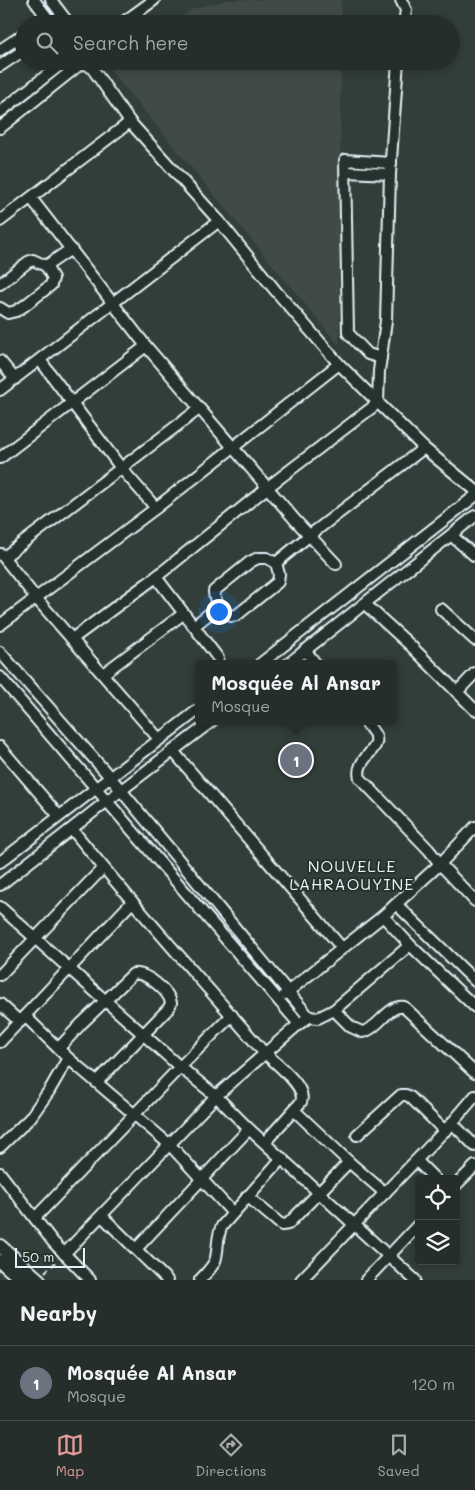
<!DOCTYPE html>
<meta charset="utf-8">
<style>
body{margin:0;font-family:Mali,sans-serif;background:#2e3633;color:#f1f3f6}
.controls{position:absolute;right:15px;bottom:15px;display:grid;overflow:hidden;border-radius:5px;box-shadow:0 2px 8px #0003}
.controls button{width:45px;height:45px;display:grid;place-items:center;padding:0;border:0;border-bottom:1px solid #424a47;background:#262e2b;color:#f1f3f6;font:25px sans-serif}
.scale{position:absolute;left:15px;bottom:12px;width:70px;box-sizing:border-box;padding-left:5px;border:2px solid #e8f1f8;border-top:0;font-size:14px;line-height:18px;white-space:nowrap;color:#e8f1f8;-webkit-text-stroke:4px #26332d;paint-order:stroke}
.you{position:absolute;left:218px;top:611px;width:18px;height:18px;margin:-12px;border:4px solid #fff;border-radius:50%;background:#1a73e8;box-shadow:0 0 0 8px #1a73e833}
.badge{display:grid;place-items:center;width:32px;height:32px;border-radius:50%;background:#e69b98;color:#fff;font-size:16px;font-weight:700}
.pin{position:absolute;translate:-50% -50%;border:2px solid #fff;box-shadow:0 1px 5px #0006}
.popup{position:absolute;left:195px;top:660px;width:202px;height:65px;box-sizing:border-box;display:grid;place-content:center;border-radius:5px;background:#262e2b;filter:drop-shadow(0 1px 4px #0005);font-size:16px;white-space:nowrap;color:#a4a8a9}
.popup b{font-size:19px;color:#f1f3f6}
.popup::after{content:'';position:absolute;left:50%;top:100%;margin-left:-10px;border:10px solid transparent;border-top-color:#262e2b}
.list{margin:0;padding:0;list-style:none}
h2{display:flex;justify-content:space-between;align-items:center;height:65px;margin:0;padding:0 20px;font-size:21px}
h2 small{font-size:16px;font-weight:400;color:#a4a8a9}
.list li{display:grid;grid-template-columns:32px 1fr auto;gap:15px;align-items:center;box-sizing:border-box;height:75px;padding:0 20px;border-top:1px solid #424a47}
.list b{display:block;font-size:19px;white-space:nowrap}
.list p{margin:0;font-size:16px;white-space:nowrap;color:#a4a8a9}
.list em{font-size:16px;font-style:normal;color:#a4a8a9}
.icon{flex:none;width:28px;height:28px;fill:none;stroke:currentColor;stroke-width:2;stroke-linecap:round;stroke-linejoin:round}
.map{position:relative;flex:none;width:475px;height:1280px;overflow:hidden}
.search{position:absolute;background:#262e2b;box-shadow:0 2px 8px #0003;left:15px;right:15px;top:15px;height:55px;display:flex;align-items:center;gap:12px;box-sizing:border-box;padding:0 18px;border-radius:28px;color:#a4a8a9;font-size:19px}
.sheet{height:140px;background:#262e2b}
nav{display:flex;justify-content:space-around;align-items:center;box-sizing:border-box;height:70px;border-top:1px solid #424a47;background:#262e2b;font-size:14px;color:#a4a8a9}
nav a{display:grid;justify-items:center;gap:2px}
nav .on{color:#e69b98}
.map>svg:first-child{display:block}
.built{fill:#3f4b46}
.lines{fill:none;stroke-linecap:round;stroke-linejoin:round}
.minor-casing{stroke:#e8f1f8;stroke-width:14}
.major-casing{stroke:#e8f1f8;stroke-width:16}
.path{stroke:#e8f1f8;stroke-width:2;stroke-dasharray:5 4;stroke-linecap:butt}
.minor{stroke:#26332d;stroke-width:10}
.major{stroke:#26332d;stroke-width:12}
.labels{text-anchor:middle;dominant-baseline:central;stroke-width:4;stroke-linejoin:round;paint-order:stroke}
.neighbourhood-label{font-size:16px;letter-spacing:1px;fill:#e8f1f8;stroke:#26332d}
</style>
<div class="map">
<svg width="475" height="1280" viewBox="0 0 475 1280">
<rect width="100%" height="100%" fill="#323e39"/>
<filter id="ink" filterUnits="userSpaceOnUse"><feTurbulence type="fractalNoise" baseFrequency=".02" numOctaves="2"/><feDisplacementMap in="SourceGraphic" scale="10" xChannelSelector="R" yChannelSelector="G"/><feConvolveMatrix kernelMatrix="1 2 1 2 8 2 1 2 1" color-interpolation-filters="sRGB"/></filter>
<g filter="url(#ink)">
<g class="built">
<path d="M226,0H341V24H170L192,9Z"/>
<path d="M114,61H341L339,345L107,66Z"/>
</g>
<g class="lines">
<defs>
<g id="minor">
<path d="M34,0L52,24"/>
<path d="M51,0L69,24"/>
<path d="M401,0L406,10L404,24"/>
<path d="M121,24L154,0"/>
<path d="M0,50L24,34"/>
<path d="M82,61L92,68L130,122L219,221L275,290L339,364L424,448L475,490"/>
<path d="M0,66L24,50"/>
<path d="M0,112L65,61"/>
<path d="M0,128L84,61"/>
<path d="M346,172L390,174"/>
<path d="M31,198L146,346L296,521L336,564"/>
<path d="M0,221L130,122"/>
<path d="M46,266L71,249"/>
<path d="M0,284L28,262L33,260L46,266L53,278L51,285L24,306L16,311L8,313L0,308"/>
<path d="M381,358L368,354L348,333L345,160L391,163"/>
<path d="M40,360L121,468L156,508"/>
<path d="M0,361L15,379"/>
<path d="M0,390L219,221"/>
<path d="M0,458L146,346"/>
<path d="M452,536L475,556"/>
<path d="M1,554L36,598L159,739"/>
<path d="M4,557L199,409"/>
<path d="M258,558H267L276,563L279,574L278,582L237,615L231,616C222,611 214,602 214,591L250,562Z"/>
<path d="M276,563L310,535L424,448"/>
<path d="M156,577L218,658"/>
<path d="M365,604L410,645L475,710"/>
<path d="M441,609L475,640"/>
<path d="M0,625L156,508L339,364"/>
<path d="M194,626L219,606"/>
<path d="M72,639L156,577L268,487L378,403L379,371L386,321L390,174L398,61"/>
<path d="M305,650L316,664"/>
<path d="M0,652L110,777L309,1017"/>
<path d="M260,664L475,496"/>
<path d="M288,664L475,516"/>
<path d="M103,674L183,614"/>
<path d="M0,677L299,1024"/>
<path d="M457,692L475,673"/>
<path d="M365,721C368,725 372,730 375,735C383,750 354,758 360,778L429,850L440,864L475,901"/>
<path d="M0,747L59,816"/>
<path d="M173,751L342,948"/>
<path d="M72,829C132,904 197,975 260,1048C271,1060 308,1086 301,1102L265,1142"/>
<path d="M0,862L198,710"/>
<path d="M0,885L107,801L212,721"/>
<path d="M396,904L475,981"/>
<path d="M0,907L180,1067L216,1096L249,1129L415,1280"/>
<path d="M383,916L410,945L475,1007"/>
<path d="M0,975L103,868"/>
<path d="M285,994L383,916L440,864L475,827"/>
<path d="M0,1004L20,1022"/>
<path d="M334,1010L351,1027L362,1032C378,1030 388,1004 404,1007L475,1073"/>
<path d="M25,1016L68,1058L170,1145L232,1212"/>
<path d="M0,1042L132,902"/>
<path d="M59,1048L81,1024L133,974C145,971 169,991 171,1003L169,1008L97,1082"/>
<path d="M295,1111L349,1162L385,1193"/>
<path d="M452,1123L475,1146"/>
<path d="M357,1135L401,1095H406L410,1097L445,1131"/>
<path d="M0,1147L30,1118L49,1091L68,1058"/>
<path d="M417,1161L435,1179"/>
<path d="M0,1173L53,1242L90,1280"/>
<path d="M456,1185L475,1166"/>
<path d="M247,1196L279,1223L282,1225L288,1224L349,1162"/>
<path d="M102,1216L167,1280"/>
<path d="M35,1218L180,1067L232,1015"/>
<path d="M136,1249L249,1129"/>
<path d="M64,1254L216,1096L299,1024L309,1017L318,1018L334,1010L410,945"/>
<path d="M200,1280C205,1274 212,1268 215,1261C219,1250 216,1237 222,1226L282,1158"/>
<path d="M301,1280L452,1123L475,1096"/>
<path d="M366,1280L419,1224"/>
</g>
<g id="major">
<path d="M0,1246L39,1280"/>
<path d="M0,1261L22,1280"/>
</g>
</defs>
<use href="#minor" class="minor-casing"/>
<use href="#major" class="major-casing"/>
<path class="path" d="M45,1272L58,1260"/>
<use href="#minor" class="minor"/>
<use href="#major" class="major"/>
</g>
</g>
<g class="labels">
<g class="neighbourhood-label">
<text x="352" y="865">NOUVELLE<tspan x="352" dy="18">LAHRAOUYINE</tspan></text>
</g>
</g>
</svg>
<div class="controls">
<button><svg class="icon" aria-label="locate" viewBox="0 0 24 24"><circle cx="12" cy="12" r="6"/><path d="M12 2v4M12 18v4M2 12h4M18 12h4"/></svg></button>
<button><svg class="icon" aria-label="layers" viewBox="0 0 24 24"><path d="M12 4l9 5-9 5-9-5zM3 14l9 5 9-5"/></svg></button>
</div>
<div class="scale">50 m</div>
<div class="you"></div>
<div class="pin badge" style="left:296px;top:760px;background:#6b7280">1</div>
<div class="popup"><b>Mosquée Al Ansar</b>Mosque</div>
<div class="search"><svg class="icon" aria-label="search" viewBox="0 0 24 24"><circle cx="10" cy="10" r="6"/><path d="M15 15l6 6"/></svg>Search here</div>
</div>
<section class="sheet">
<h2>Nearby<small></small></h2>
<ul class="list">
<li><span class="badge" style="background:#6b7280">1</span><div><b>Mosquée Al Ansar</b><p>Mosque</p></div><em>120 m</em></li>
</ul>
</section>
<nav>
<a class="on"><svg class="icon" aria-label="map" viewBox="0 0 24 24"><path d="M3 6l6-2 6 2 6-2v14l-6 2-6-2-6 2zM9 4v14M15 6v14"/></svg>Map</a>
<a><svg class="icon" aria-label="directions" viewBox="0 0 24 24"><path d="M12 3l9 9-9 9-9-9zM9 14v-3h6M13 9l2 2-2 2"/></svg>Directions</a>
<a><svg class="icon" aria-label="saved" viewBox="0 0 24 24"><path d="M7 4h10v16l-5-4-5 4z"/></svg>Saved</a>
</nav>
